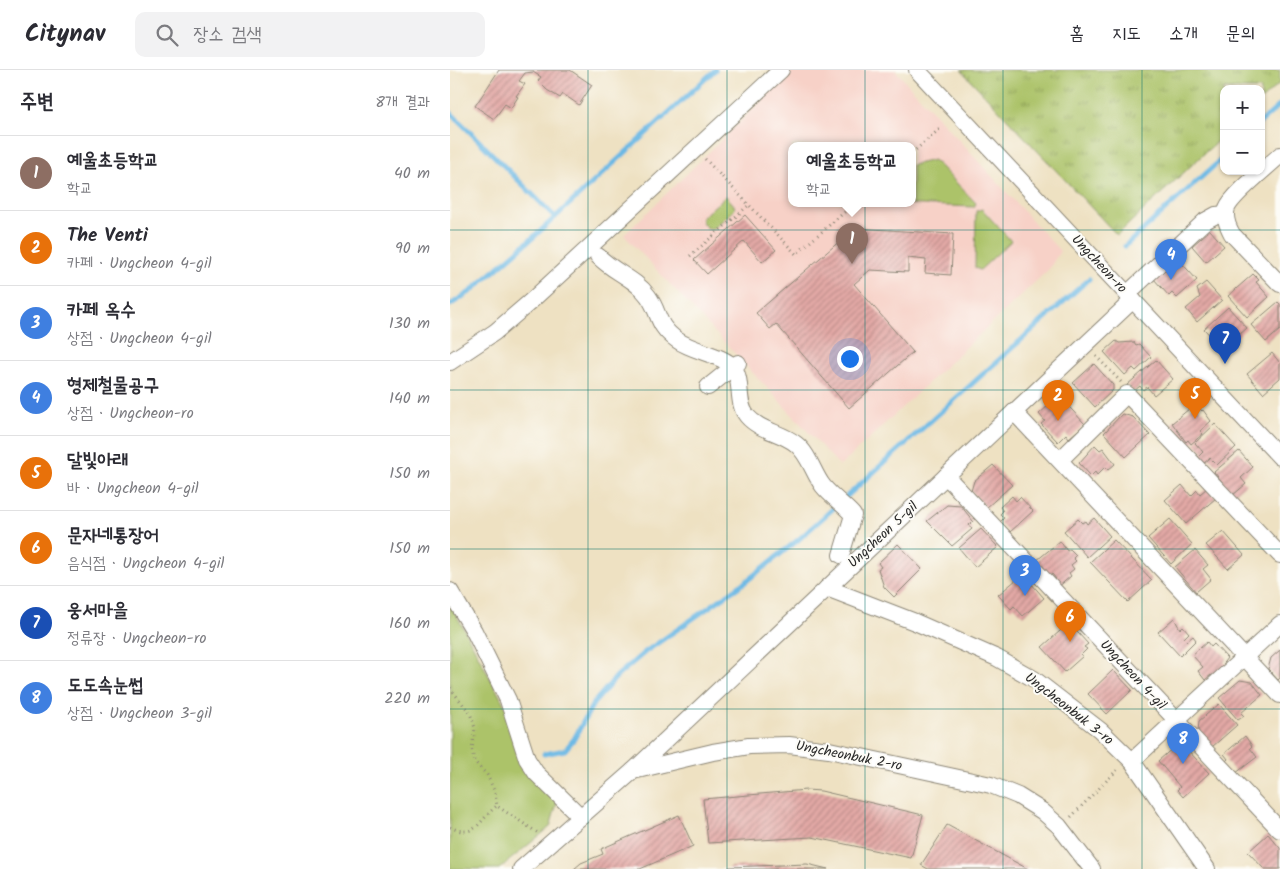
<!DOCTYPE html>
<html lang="ko">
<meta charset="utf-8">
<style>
body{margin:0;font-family:Kalam,"Poor Story",sans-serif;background:#f2f2f3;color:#2b2b33}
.controls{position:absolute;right:15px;top:15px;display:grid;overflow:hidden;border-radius:10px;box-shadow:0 1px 4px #0004}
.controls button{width:45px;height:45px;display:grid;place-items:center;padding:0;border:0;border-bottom:1px solid #e1e1e2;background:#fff;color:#2b2b33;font:25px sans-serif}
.you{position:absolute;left:399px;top:288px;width:18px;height:18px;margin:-12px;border:4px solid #fff;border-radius:50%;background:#1a73e8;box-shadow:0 0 0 8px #1a73e833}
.badge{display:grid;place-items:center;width:32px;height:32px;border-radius:50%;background:#d93025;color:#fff;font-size:16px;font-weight:700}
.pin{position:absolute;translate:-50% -41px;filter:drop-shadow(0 1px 2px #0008)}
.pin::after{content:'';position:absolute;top:26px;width:18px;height:15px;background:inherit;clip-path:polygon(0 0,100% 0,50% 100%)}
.popup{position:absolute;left:338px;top:72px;width:128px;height:65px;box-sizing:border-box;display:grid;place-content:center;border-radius:10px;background:#fff;filter:drop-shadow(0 1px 4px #0005);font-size:16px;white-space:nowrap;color:#7c7c81}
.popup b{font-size:19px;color:#2b2b33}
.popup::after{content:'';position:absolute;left:50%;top:100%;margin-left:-10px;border:10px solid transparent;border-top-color:#fff}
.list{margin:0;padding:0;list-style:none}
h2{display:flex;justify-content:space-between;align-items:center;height:65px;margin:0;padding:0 20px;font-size:21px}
h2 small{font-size:16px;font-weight:400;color:#7c7c81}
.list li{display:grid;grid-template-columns:32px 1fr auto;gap:15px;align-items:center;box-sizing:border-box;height:75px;padding:0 20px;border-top:1px solid #e1e1e2}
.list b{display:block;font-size:19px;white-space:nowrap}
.list p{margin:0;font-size:16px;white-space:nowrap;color:#7c7c81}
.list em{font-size:16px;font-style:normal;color:#7c7c81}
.icon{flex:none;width:28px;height:28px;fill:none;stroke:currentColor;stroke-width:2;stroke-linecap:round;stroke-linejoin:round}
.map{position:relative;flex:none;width:830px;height:799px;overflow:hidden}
header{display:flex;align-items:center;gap:30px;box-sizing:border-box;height:70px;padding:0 25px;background:#fff;border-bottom:1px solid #e1e1e2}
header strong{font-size:24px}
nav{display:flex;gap:28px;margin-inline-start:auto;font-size:18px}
.search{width:350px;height:45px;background:#f2f2f3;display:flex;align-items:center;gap:12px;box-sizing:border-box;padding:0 18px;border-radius:10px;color:#7c7c81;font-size:19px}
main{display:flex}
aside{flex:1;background:#fff}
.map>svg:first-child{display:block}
.built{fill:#f7d1c7;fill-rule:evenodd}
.grass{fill:url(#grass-tufts);stroke:#6c774a}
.park{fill:#acc369;stroke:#6c774a}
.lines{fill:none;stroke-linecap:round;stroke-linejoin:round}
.stream{stroke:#6bb8e4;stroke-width:5}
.building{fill:url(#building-hatch)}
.minor-casing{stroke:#8c8676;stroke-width:18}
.path{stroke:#8c8676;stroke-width:3;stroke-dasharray:1 4;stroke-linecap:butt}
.minor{stroke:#fff;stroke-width:16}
.grid{fill:none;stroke:#0f766e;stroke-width:1;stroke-opacity:0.55}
.labels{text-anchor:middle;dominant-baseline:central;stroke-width:4;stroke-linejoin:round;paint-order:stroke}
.street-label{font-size:14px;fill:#2b2b2b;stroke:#fdfcf7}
</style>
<header>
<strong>Citynav</strong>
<div class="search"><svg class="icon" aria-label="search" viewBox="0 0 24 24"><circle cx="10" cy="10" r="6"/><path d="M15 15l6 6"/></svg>장소 검색</div>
<nav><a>홈</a><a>지도</a><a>소개</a><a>문의</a></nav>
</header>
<main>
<aside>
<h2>주변<small>8개 결과</small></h2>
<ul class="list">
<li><span class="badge" style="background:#8d6e63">1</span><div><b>예울초등학교</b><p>학교</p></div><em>40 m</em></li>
<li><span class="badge" style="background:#e8710a">2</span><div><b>The Venti</b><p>카페 · Ungcheon 4-gil</p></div><em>90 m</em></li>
<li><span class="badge" style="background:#3f7fe0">3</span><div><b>카페 옥수</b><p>상점 · Ungcheon 4-gil</p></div><em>130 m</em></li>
<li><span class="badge" style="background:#3f7fe0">4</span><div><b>형제철물공구</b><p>상점 · Ungcheon-ro</p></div><em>140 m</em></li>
<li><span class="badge" style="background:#e8710a">5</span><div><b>달빛아래</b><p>바 · Ungcheon 4-gil</p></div><em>150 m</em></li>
<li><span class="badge" style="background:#e8710a">6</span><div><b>문자네통장어</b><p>음식점 · Ungcheon 4-gil</p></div><em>150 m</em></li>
<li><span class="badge" style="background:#1a4fb4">7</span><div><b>웅서마을</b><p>정류장 · Ungcheon-ro</p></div><em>160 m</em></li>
<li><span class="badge" style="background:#3f7fe0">8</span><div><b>도도속눈썹</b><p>상점 · Ungcheon 3-gil</p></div><em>220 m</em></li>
</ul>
</aside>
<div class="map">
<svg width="830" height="799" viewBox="0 0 830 799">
<defs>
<pattern id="grass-tufts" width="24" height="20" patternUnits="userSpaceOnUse" patternTransform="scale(1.25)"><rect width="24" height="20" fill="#acc369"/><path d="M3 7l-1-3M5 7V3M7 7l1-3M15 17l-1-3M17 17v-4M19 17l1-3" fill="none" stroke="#8c9f57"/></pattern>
<pattern id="building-hatch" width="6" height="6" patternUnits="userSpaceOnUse" patternTransform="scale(1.25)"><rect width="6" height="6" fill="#e3a9a6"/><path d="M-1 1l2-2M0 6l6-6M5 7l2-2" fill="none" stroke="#b88a87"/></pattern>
</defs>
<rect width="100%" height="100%" fill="#fdfcf7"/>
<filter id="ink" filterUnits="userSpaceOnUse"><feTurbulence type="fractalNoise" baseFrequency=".02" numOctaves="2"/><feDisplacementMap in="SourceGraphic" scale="10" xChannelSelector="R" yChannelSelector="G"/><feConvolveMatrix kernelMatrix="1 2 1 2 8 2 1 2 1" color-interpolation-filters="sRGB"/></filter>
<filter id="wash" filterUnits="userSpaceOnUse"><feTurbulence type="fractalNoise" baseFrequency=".0096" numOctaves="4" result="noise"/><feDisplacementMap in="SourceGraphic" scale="20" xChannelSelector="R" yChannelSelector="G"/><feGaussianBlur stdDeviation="1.12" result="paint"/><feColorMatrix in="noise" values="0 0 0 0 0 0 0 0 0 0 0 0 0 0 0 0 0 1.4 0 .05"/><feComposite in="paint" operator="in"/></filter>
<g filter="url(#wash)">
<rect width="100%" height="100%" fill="#eee1c2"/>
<path class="built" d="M343,0H445L610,181L599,199L390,396L174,165ZM342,75H462V133H342Z"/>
<path class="grass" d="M511,0H830V13L811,30V19H774V65L667,165Z"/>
<g class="park">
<path d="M484,90L526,133L524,137L449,134L462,133V95Z"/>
<path d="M276,126L284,135L285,139L263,159H258L252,152V147Z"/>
<path d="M532,139L561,171L530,200L525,198L526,141Z"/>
<path d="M0,533L107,733L100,757L49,799H0Z"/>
</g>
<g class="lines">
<g class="stream">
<path d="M0,42L105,147"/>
<path d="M811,52L830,35"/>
<path d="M675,176L774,87"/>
<path d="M0,235L20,222L87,164L265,0"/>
<path d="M94,684L115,680L124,669L143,634L167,606L195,582L294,513L348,470L639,209"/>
</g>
</g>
<g id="blocks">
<g class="building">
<path d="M49,0H120L142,15L129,35L113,24L110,28L97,20L88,11L91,7L83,2L75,3L69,11L75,14L66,26L68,27L61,38L55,34L44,49L25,36Z"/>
<path d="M295,145L326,180L312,192L294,171L257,204L244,190Z"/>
<path d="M405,158L503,164L501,205L475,203L476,190L458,188V202L420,200L404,214L463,282L399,338L326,254L320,259L306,243Z"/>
<path d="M760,160L774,176L756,192L742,176Z"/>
<path d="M728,189L747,210L727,228L722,223L719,226L703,208L721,191L723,194Z"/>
<path d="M803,204L809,210L806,212L819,227L797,247L778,226Z"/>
<path d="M756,212L772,230L747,252L736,239L750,227L747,219Z"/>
<path d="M828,232L830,234V260L816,272L801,255Z"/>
<path d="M778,237L797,258L773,279L754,259Z"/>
<path d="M666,271L669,273L684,272L686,275L689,274L701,287L686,301L683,298L675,305L654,282Z"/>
<path d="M822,283L830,293V308L813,323L797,304Z"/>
<path d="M706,290L723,309L704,325L697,317L693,320L690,316L683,322L677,315Z"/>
<path d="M644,294L663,315V320L645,337L623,313Z"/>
<path d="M609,326L635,354L619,368L616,364L608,372L591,354L595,351L589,344Z"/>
<path d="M745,334L752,341L753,340L761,351L750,361L753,364L741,374L738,370L736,372L722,353Z"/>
<path d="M672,344L683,347L700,365L676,387L654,363Z"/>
<path d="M765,354L786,377L767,395L760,388L753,394L747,388L753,382L745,373Z"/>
<path d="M645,375L650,380L653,378L665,394L658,400L655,397L647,405L645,402L641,406L629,393Z"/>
<path d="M789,381L803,397L791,408L796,414L783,425L764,402Z"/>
<path d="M543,395L562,415L536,438L521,421L524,411Z"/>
<path d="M732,415L741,426L747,420L750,424L757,418L766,428L736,454L715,430Z"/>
<path d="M562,426L566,431L570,427L583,441L559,463L549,453L554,448L550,444L553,441L550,437Z"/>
<path d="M497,435L511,436L523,451L519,455L522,459L502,476L477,451Z"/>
<path d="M644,448L660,466L637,487L614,461L628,449L632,453L635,451L637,454Z"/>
<path d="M720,449L742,474L721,494L698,468Z"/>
<path d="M531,459L548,477L525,497L509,478Z"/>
<path d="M773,461L794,485L778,499L756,475Z"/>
<path d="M664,470L702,510L678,532L640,492Z"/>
<path d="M610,471L617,481L620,479L626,485L623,488L626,491L621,495L624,499L619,503L621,506L607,518L603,512L606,509L602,504L599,506L586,491Z"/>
<path d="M448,474L472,499L444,527L434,517L428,499L431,497L428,493Z"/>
<path d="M745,480L758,495L753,499L761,509L746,522L725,497Z"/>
<path d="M573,504L594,528L573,546L564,536L561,539L548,525Z"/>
<path d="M724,548L730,559L733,556L739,563L734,568L737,571L743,566L746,570L730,586L708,562Z"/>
<path d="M619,553L638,574L634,577L637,579L631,585L633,586L615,602L592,577Z"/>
<path d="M757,572L761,577L764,574L777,588L774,592L777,595L763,607L761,605L755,610L748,601L753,597L742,585Z"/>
<path d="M830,580V608L828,610L818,599L821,588Z"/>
<path d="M663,600L682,620L657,644L638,624Z"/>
<path d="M790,610L802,612L812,625L791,643L794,646L788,650L769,628Z"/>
<path d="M769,634L787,655L762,677L748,661L749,651Z"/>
<path d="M795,666L802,676L800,678L807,687L786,703L776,691L778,689L774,684Z"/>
<path d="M724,677L729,683L735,677L759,703L733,727L727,720L730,717L708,691Z"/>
<path d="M356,720L371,721L473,745L461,788L362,767L258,773L253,729Z"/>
<path d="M229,745L243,776L190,799H124L131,793L153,784L151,779Z"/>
<path d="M497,755L578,799H478L471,795Z"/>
<path d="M818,764L830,778V799H814L798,782Z"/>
<path d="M357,794L378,799H279V797Z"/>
</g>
</g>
</g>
<g filter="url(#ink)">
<use href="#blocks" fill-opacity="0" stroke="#8c8676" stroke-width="1"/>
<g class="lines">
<defs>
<g id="minor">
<path d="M467,0L830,387"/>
<path d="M830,85C819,96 782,125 777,138C774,147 777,155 782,164L830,214"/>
<path d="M148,186C163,202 185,208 198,226C211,244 205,254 227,270C242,281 272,285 282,296C294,308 285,332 297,346C310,361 331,362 346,374C359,384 363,403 373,416C381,426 394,435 403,445L391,485"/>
<path d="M677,224L755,151L766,145L776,144"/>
<path d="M0,292L45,262L80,232L331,0"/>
<path d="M258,317L288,293"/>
<path d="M564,342L830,625"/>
<path d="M610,390L677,324L830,485"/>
<path d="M496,406L830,760"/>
<path d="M377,518L465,552L547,588L584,609L650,660L682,691L757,799"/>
<path d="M0,521L24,561L58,630L77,689L86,703L131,747"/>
<path d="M682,691L830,554"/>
<path d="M183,701L683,230"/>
<path d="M71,799L183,701L263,682L299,676L339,675L379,680L541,715L568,726L592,741L609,756L642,799"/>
</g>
</defs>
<use href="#minor" class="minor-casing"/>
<g class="path">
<path d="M462,83L492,57"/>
<path d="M255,89L346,184L405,133"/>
<path d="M240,186L299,135"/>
<path d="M646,286L671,312"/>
<path d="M0,618L20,643L25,658L22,679L24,691L37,705L45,722L47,736L88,763"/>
<path d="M621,747L669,698"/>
<path d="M0,757C27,770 29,749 47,736"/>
</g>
<use href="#minor" class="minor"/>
</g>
</g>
<path class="grid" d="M138,0V799M277,0V799M415,0V799M553,0V799M692,0V799M0,160H830M0,320H830M0,479H830M0,639H830"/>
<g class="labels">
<g class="street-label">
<text transform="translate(649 194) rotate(47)">Ungcheon-ro</text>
<text transform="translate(433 465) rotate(-43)">Ungcheon 5-gil</text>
<text transform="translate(683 605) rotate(47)">Ungcheon 4-gil</text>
<text transform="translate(619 639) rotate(38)">Ungcheonbuk 3-ro</text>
<text transform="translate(399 686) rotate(11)">Ungcheonbuk 2-ro</text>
</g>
</g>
</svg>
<div class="controls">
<button>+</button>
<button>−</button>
</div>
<div class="you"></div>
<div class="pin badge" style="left:402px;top:194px;background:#8d6e63">1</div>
<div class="popup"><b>예울초등학교</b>학교</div>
<div class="pin badge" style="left:608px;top:351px;background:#e8710a">2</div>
<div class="pin badge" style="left:575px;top:526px;background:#3f7fe0">3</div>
<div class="pin badge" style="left:721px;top:210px;background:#3f7fe0">4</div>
<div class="pin badge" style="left:745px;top:349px;background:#e8710a">5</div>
<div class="pin badge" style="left:620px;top:572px;background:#e8710a">6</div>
<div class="pin badge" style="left:775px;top:294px;background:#1a4fb4">7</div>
<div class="pin badge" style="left:733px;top:694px;background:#3f7fe0">8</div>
</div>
</main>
